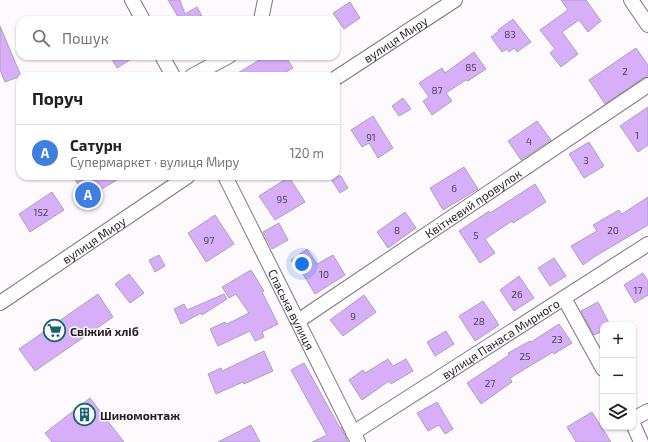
<!DOCTYPE html>
<html lang="uk">
<meta charset="utf-8">
<style>
body{margin:0;font-family:"Exo 2",sans-serif;background:#f2f2f2;color:#202124}
.controls{position:absolute;right:12px;bottom:12px;display:grid;overflow:hidden;border-radius:8px;box-shadow:0 1px 3px #0004}
.controls button{width:36px;height:36px;display:grid;place-items:center;padding:0;border:0;border-bottom:1px solid #e0e0e0;background:#fff;color:#202124;font:20px sans-serif}
.you{position:absolute;left:302px;top:264px;width:14px;height:14px;margin:-10px;border:3px solid #fff;border-radius:50%;background:#1a73e8;box-shadow:0 0 0 6px #1a73e833}
.badge{display:grid;place-items:center;width:26px;height:26px;border-radius:50%;background:#111827;color:#fff;font-size:13px;font-weight:700}
.pin{position:absolute;translate:-50% -50%;border:2px solid #fff;box-shadow:0 1px 4px #0006}
.list{margin:0;padding:0;list-style:none}
h2{display:flex;justify-content:space-between;align-items:center;height:52px;margin:0;padding:0 16px;font-size:17px}
h2 small{font-size:13px;font-weight:400;color:#757577}
.list li{display:grid;grid-template-columns:26px 1fr auto;gap:12px;align-items:center;box-sizing:border-box;height:56px;padding:0 16px;border-top:1px solid #e0e0e0}
.list b{display:block;font-size:15px;white-space:nowrap}
.list p{margin:0;font-size:13px;white-space:nowrap;color:#757577}
.list em{font-size:13px;font-style:normal;color:#757577}
.icon{flex:none;width:22px;height:22px;fill:none;stroke:currentColor;stroke-width:2;stroke-linecap:round;stroke-linejoin:round}
.map{position:relative;flex:none;width:648px;height:442px;overflow:hidden}
.search{position:absolute;background:#fff;box-shadow:0 1px 3px #0004;left:16px;top:16px;width:324px;height:44px;display:flex;align-items:center;gap:10px;box-sizing:border-box;padding:0 14px;border-radius:12px;color:#757577;font-size:15px}
.panel{position:absolute;background:#fff;box-shadow:0 1px 3px #0004;left:16px;top:72px;width:324px;height:108px;border-radius:12px}
.map>svg:first-child{display:block}
.building{fill:#d6aff8;stroke:#ada2b7}
.lines{fill:none;stroke-linecap:round;stroke-linejoin:round}
.minor-casing{stroke:#83707f;stroke-width:16}
.minor{stroke:#fff;stroke-width:14}
.labels{text-anchor:middle;dominant-baseline:central;stroke-width:3;stroke-linejoin:round;paint-order:stroke}
.number-label{font-size:10px;fill:#504158}
.street-label{font-size:12px;fill:#231c22;stroke:#fef9fd}
.poi-label{font-size:12px;font-weight:bold;fill:#231c22;stroke:#fef9fd;text-anchor:start}
</style>
<div class="map">
<svg width="648" height="442" viewBox="0 0 648 442">
<rect width="100%" height="100%" fill="#fef9fd"/>
<g class="building">
<path d="M168,0H180L185,14L197,7L204,20H173L178,17Z"/>
<path d="M561,0H586L601,21L588,32L579,20L562,32L578,54L561,67L550,53L555,49L540,30L568,10Z"/>
<path d="M350,2L360,18L344,29L333,13Z"/>
<path d="M513,19L531,42L517,52L514,48L509,52L507,49L502,52L491,37L499,31L498,30Z"/>
<path d="M0,26L21,76L5,82L0,70Z"/>
<path d="M636,48L648,65V77L643,78L605,104L589,80Z"/>
<path d="M474,52L486,69L468,81L466,80L446,93L452,101L432,115L423,101L429,97L419,83L442,68L445,73Z"/>
<path d="M110,56H136L117,68Z"/>
<path d="M266,56H285L293,68L279,76H233Z"/>
<path d="M403,98L411,109L399,116L392,106Z"/>
<path d="M648,107V145L638,152L620,126Z"/>
<path d="M373,116L393,148L378,158L369,143L362,147L351,130Z"/>
<path d="M537,121L551,140L521,160L508,141Z"/>
<path d="M589,142L604,166L584,178L569,154Z"/>
<path d="M464,167L478,189L443,210L430,188Z"/>
<path d="M73,176H124L86,198Z"/>
<path d="M329,176H341L348,188L340,193Z"/>
<path d="M289,177L305,202L275,220L259,196Z"/>
<path d="M535,184L546,202L513,223L512,221L485,239L495,253L480,263L459,231L489,211L490,213Z"/>
<path d="M52,192L64,210L30,232L19,214Z"/>
<path d="M648,197V225L633,234L594,257L583,265L571,246L597,231L593,225L619,210L622,214Z"/>
<path d="M405,212L416,228L388,248L377,232Z"/>
<path d="M215,215L234,244L206,262L188,233Z"/>
<path d="M279,223L288,240L272,249L263,232Z"/>
<path d="M307,249L317,264L333,255L345,275L315,294L300,269L298,270L291,260Z"/>
<path d="M159,255L165,266L155,272L149,260Z"/>
<path d="M554,258L566,276L550,286L538,268Z"/>
<path d="M251,270L264,291L262,292L278,324L262,332L264,337L255,341L250,331L218,346L210,329L225,322L227,324L249,313L236,294L229,298L222,287Z"/>
<path d="M643,273L648,281V295L635,303L624,285Z"/>
<path d="M129,274L144,293L130,303L115,284Z"/>
<path d="M519,276L534,298L514,311L500,290Z"/>
<path d="M98,294L113,317L35,371L19,349Z"/>
<path d="M224,294L227,299L202,315L201,313L181,324L174,309L184,304L187,310Z"/>
<path d="M364,295L376,312L343,336L330,320Z"/>
<path d="M483,301L499,325L475,341L459,316Z"/>
<path d="M598,302L610,325H603V331L594,335L581,311Z"/>
<path d="M559,324L572,343L554,354L553,352L510,378L512,382L481,404L467,383L509,355L508,353L530,341L531,342Z"/>
<path d="M446,331L454,344L435,356L427,342Z"/>
<path d="M264,351L273,371L244,384L243,382L216,394L208,374L221,368L222,371Z"/>
<path d="M388,359L393,366L406,359L413,371L391,384L389,381L362,400L349,380L363,370L365,373Z"/>
<path d="M304,363L340,428L341,427L348,442H312L327,435L291,370Z"/>
<path d="M90,398L124,442H52L45,433Z"/>
<path d="M437,402L453,429L445,434L439,425L428,431L417,413Z"/>
<path d="M592,412L611,442H576L567,427Z"/>
<path d="M251,425L260,442H218Z"/>
</g>
<g class="lines">
<defs>
<g id="minor">
<path d="M132,0L143,20"/>
<path d="M631,0L648,25"/>
<path d="M261,20L265,0"/>
<path d="M162,56L173,76"/>
<path d="M192,76L229,56"/>
<path id="s1" d="M336,78L455,0"/>
<path id="s2" d="M225,176L358,442"/>
<path d="M564,298L603,369"/>
<path id="s3" d="M0,303L188,176"/>
<path id="s4" d="M298,321L648,85"/>
<path d="M633,419L648,411"/>
<path d="M633,424L641,442"/>
<path id="s5" d="M353,433L648,244"/>
</g>
</defs>
<use href="#minor" class="minor-casing"/>
<use href="#minor" class="minor"/>
</g>
<defs>
<symbol id="supermarket-ring" viewBox="-11 -11 22 22"><circle r="9.5" fill="#fef9fd" stroke="#18636f" stroke-width="1.5"/><path d="M-6-5.5h2.5l.6 2H6L4.5 2H-2.5L-4.4-4H-6ZM-1.5 3.2a1.3 1.3 0 1 0 .1 0ZM3 3.2a1.3 1.3 0 1 0 .1 0Z" fill="#18636f"/></symbol>
<symbol id="building-ring" viewBox="-11 -11 22 22"><circle r="9.5" fill="#fef9fd" stroke="#18636f" stroke-width="1.5"/><path d="M-4-6H4V6H1V3H-1V6H-4ZM-2.5-4.3h1.7v1.8h-1.7ZM.8-4.3h1.7v1.8H.8ZM-2.5-1h1.7V.8h-1.7ZM.8-1h1.7V.8H.8Z" fill="#18636f"/></symbol>
</defs>
<g fill-rule="evenodd">
<use href="#supermarket-ring" x="42" y="318" width="25" height="25"/>
<use href="#building-ring" x="72" y="402" width="25" height="25"/>
</g>
<g class="labels">
<g class="number-label">
<text x="510" y="34">83</text>
<text x="471" y="67">85</text>
<text x="625" y="71">2</text>
<text x="437" y="90">87</text>
<text x="637" y="135">1</text>
<text x="371" y="137">91</text>
<text x="529" y="141">4</text>
<text x="586" y="160">3</text>
<text x="454" y="188">6</text>
<text x="282" y="199">95</text>
<text x="41" y="212">152</text>
<text x="397" y="230">8</text>
<text x="613" y="230">20</text>
<text x="476" y="235">5</text>
<text x="209" y="240">97</text>
<text x="324" y="274">10</text>
<text x="638" y="290">17</text>
<text x="517" y="294">26</text>
<text x="353" y="316">9</text>
<text x="479" y="321">28</text>
<text x="557" y="339">23</text>
<text x="525" y="356">25</text>
<text x="490" y="383">27</text>
</g>
<g class="street-label">
<text stroke="none"><textPath href="#s1" startOffset="71">вулиця Миру</textPath></text>
<text stroke="none"><textPath href="#s4" startOffset="211">Квітневий провулок</textPath></text>
<text stroke="none"><textPath href="#s3" startOffset="113">вулиця Миру</textPath></text>
<text stroke="none"><textPath href="#s2" startOffset="149">Спаська вулиця</textPath></text>
<text stroke="none"><textPath href="#s5" startOffset="175">вулиця Панаса Мирного</textPath></text>
</g>
<g class="poi-label">
<text x="70" y="331">Свіжий хліб</text>
<text x="100" y="415">Шиномонтаж</text>
</g>
</g>
</svg>
<div class="controls">
<button>+</button>
<button>−</button>
<button><svg class="icon" aria-label="layers" viewBox="0 0 24 24"><path d="M12 4l9 5-9 5-9-5zM3 14l9 5 9-5"/></svg></button>
</div>
<div class="you"></div>
<div class="pin badge" style="left:88px;top:195px;background:#3f7fe0">A</div>
<div class="search"><svg class="icon" aria-label="search" viewBox="0 0 24 24"><circle cx="10" cy="10" r="6"/><path d="M15 15l6 6"/></svg>Пошук</div>
<section class="panel">
<h2>Поруч<small></small></h2>
<ul class="list">
<li><span class="badge" style="background:#3f7fe0">A</span><div><b>Сатурн</b><p>Супермаркет · вулиця Миру</p></div><em>120 m</em></li>
</ul>
</section>
</div>
